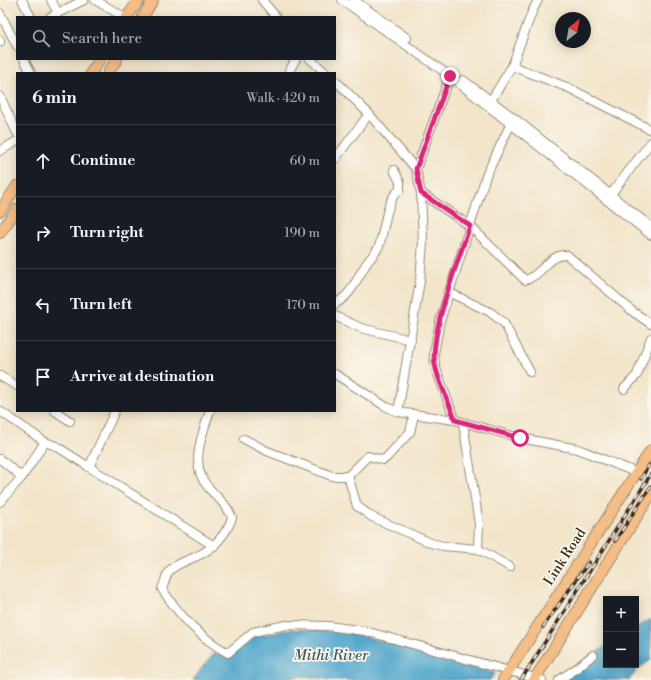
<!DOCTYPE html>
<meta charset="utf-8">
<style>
body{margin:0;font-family:"Libre Bodoni",serif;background:#20242c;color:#f1f3f6}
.controls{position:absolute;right:12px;bottom:12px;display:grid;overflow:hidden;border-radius:0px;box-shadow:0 2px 10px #0003}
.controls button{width:36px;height:36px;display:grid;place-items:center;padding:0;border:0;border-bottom:1px solid #363941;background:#171b24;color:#f1f3f6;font:20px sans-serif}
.compass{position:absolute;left:555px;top:12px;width:36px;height:36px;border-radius:50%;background:#171b24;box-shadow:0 2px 10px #0003;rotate:31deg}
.stop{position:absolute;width:12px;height:12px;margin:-9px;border:3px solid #db2777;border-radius:50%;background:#fff}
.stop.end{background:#db2777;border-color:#fff;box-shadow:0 1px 4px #0008}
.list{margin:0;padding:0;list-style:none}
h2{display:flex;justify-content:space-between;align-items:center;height:52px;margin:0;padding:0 16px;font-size:17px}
h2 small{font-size:13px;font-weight:400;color:#9ea1a6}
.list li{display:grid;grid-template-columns:26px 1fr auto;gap:12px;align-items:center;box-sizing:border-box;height:72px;padding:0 16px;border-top:1px solid #363941}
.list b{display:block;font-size:15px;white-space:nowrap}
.list em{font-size:13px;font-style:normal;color:#9ea1a6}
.icon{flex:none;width:22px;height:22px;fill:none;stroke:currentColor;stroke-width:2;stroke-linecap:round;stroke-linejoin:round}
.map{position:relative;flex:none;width:651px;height:680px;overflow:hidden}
.search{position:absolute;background:#171b24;box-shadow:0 2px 10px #0003;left:16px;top:16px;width:320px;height:44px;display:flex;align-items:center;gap:10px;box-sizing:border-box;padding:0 14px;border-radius:0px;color:#9ea1a6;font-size:15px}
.panel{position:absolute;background:#171b24;box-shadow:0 2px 10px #0003;left:16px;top:72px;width:320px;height:340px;border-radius:0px}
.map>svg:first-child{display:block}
.water{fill:#4ea4ca;stroke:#446774}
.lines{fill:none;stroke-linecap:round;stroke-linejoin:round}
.minor-casing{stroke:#968874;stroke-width:10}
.major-casing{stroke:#968874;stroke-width:12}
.minor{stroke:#fff;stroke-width:8}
.major{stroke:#f6be87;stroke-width:10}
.rail-casing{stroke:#3b2a1e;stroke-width:3.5}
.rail{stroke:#fbf7ec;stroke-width:2;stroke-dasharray:6;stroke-linecap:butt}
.route{stroke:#db2777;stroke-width:5}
.labels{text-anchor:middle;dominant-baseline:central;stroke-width:3.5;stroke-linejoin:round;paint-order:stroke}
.street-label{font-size:14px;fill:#3b2a1e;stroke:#fbf7ec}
.water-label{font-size:15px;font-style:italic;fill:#435b63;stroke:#fbf7ec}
</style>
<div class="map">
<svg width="651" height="680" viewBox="0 0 651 680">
<rect width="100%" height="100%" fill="#fbf7ec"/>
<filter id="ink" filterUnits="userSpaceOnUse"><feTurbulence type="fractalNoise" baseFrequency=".025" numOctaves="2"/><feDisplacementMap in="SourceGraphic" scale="8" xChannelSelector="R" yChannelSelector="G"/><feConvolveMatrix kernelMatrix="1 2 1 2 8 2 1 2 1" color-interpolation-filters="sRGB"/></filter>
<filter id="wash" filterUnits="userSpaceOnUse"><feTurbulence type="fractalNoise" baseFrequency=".012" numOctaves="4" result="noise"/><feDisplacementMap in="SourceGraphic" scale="16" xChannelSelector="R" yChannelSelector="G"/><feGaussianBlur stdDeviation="0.9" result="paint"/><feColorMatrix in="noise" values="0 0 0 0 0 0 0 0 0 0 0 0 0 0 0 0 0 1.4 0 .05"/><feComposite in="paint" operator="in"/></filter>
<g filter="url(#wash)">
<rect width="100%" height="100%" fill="#f2e5ca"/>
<g class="water">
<path d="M651,619V660L638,669L629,680H562L576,666L606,646V665H636V628Z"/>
<path d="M291,629L353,633L495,673L490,680H329C315,677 295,674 281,680H193L204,665L215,653L227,658L234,654V647L252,636L270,634Z"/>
</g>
</g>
<g filter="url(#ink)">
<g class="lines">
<defs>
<g id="minor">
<path d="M22,0L31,17"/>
<path d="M51,0L58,13"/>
<path d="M95,0L124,17"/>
<path d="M262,0L276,17"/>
<path d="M342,0L450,76L651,235"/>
<path d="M354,0L407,38"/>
<path d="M0,13L17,46"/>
<path d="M50,17L84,0"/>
<path d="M0,40V42"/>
<path d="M24,59L31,73"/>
<path d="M310,59L326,73"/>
<path d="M512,66L569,88L651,130"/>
<path d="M288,73L296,59"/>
<path d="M335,80L369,114L416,169L450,76"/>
<path d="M463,80L514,118L651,227"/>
<path d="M0,96L17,133"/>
<path d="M489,104L512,66L532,12L538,0"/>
<path d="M0,151L17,141"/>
<path d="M335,159L369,114"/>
<path d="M416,169L421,193L470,226L486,176L513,119"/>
<path d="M608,198L651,142"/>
<path d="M448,292L490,312L504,323L530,372"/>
<path d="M335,304C353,293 354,283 365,266C369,259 376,253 379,246C385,230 386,197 400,190V182L394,170"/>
<path d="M335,316L361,328L411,340"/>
<path d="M335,374L385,406L398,412L455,420L520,438L578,449L635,472"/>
<path d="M0,376L17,386"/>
<path d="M624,389L637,375L651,338"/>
<path d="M0,411L45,442L56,446L89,467"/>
<path d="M55,411L70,421"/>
<path d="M115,411L89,467L214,546"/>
<path d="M210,411C202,434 189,466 208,487C217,498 228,505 232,518C226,535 213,549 197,556C187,561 177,563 169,571C166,576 164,584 162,589C180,616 199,637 228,653L253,632L286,625L328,626L365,631L542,680"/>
<path d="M398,412L420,281L423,242L421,193"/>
<path d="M455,420L435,366L434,353L440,321L470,226L525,280C541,277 549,253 567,255L632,311L651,324"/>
<path d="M463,423L479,524L478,549"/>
<path d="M244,439L267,451L332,476H348L368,456L383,460L386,458L410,432L414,415"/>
<path d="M0,459L22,477"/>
<path d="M348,476L357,506L372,517L431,543L443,546L478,549L510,567"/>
<path d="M0,502L22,477L45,442"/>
<path d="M559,680L577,668L593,655"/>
</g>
<g id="major">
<path d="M127,17L139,0"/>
<path d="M143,17L153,0"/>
<path d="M91,73L100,59"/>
<path d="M108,73L117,59"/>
<path d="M0,211L17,186"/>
<path d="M0,233L17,209"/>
<path d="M503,680L651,450"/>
<path d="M534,680L651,494"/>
</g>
</defs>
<use href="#minor" class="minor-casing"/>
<use href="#major" class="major-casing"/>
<use href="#minor" class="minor"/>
<use href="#major" class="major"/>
<defs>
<g id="rail">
<path d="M641,479L649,465"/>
<path d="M615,541L651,486"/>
<path d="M543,627L589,562"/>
<path d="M521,680L651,474"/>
</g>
</defs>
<use href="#rail" class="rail-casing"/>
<use href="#rail" class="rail"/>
</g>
</g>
<g class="lines" filter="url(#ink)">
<path class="route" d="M450,76L416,169L421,193L470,226C459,257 429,335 435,365C439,383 449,402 455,420L520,438"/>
</g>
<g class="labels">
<g class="street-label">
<text transform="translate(565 557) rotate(-57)">Link Road</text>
</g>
<g class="water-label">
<text x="331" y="655">Mithi River</text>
</g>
</g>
</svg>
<div class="controls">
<button>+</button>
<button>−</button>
</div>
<svg class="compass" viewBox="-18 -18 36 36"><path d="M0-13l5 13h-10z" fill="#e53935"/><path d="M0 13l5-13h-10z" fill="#9ea1a6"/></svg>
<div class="stop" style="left:520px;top:438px"></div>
<div class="stop end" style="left:450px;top:76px"></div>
<div class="search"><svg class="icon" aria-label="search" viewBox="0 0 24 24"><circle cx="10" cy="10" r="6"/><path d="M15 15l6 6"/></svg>Search here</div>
<section class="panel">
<h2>6 min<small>Walk · 420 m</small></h2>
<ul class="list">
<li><svg class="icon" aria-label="ahead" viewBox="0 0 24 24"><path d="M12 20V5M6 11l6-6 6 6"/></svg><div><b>Continue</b></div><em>60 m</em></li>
<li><svg class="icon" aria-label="right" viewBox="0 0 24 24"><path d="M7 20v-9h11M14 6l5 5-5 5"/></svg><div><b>Turn right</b></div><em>190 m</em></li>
<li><svg class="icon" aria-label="left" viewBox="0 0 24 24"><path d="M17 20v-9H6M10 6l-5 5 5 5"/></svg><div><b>Turn left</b></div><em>170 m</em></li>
<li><svg class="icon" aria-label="arrive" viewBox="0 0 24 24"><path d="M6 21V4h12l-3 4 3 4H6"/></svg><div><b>Arrive at destination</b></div></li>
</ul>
</section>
</div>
